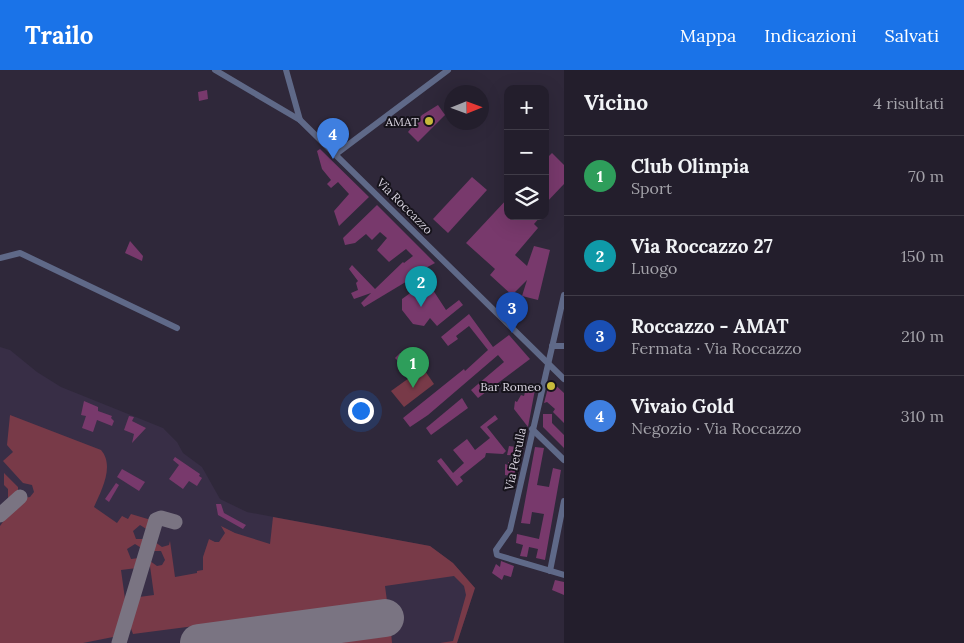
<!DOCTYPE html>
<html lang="it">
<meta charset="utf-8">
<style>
body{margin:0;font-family:Lora,serif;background:#2f2b38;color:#f1f3f6}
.controls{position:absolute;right:15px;top:15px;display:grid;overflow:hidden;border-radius:10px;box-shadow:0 5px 20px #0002}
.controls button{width:45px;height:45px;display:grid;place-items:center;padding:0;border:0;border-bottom:1px solid #403c48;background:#231e2c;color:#f1f3f6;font:25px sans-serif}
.compass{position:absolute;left:444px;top:15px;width:45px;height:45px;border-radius:50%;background:#231e2c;box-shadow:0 5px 20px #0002;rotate:89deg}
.you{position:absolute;left:360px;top:340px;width:18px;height:18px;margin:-12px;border:4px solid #fff;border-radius:50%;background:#1a73e8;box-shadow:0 0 0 8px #1a73e833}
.badge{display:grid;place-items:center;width:32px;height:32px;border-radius:50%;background:#1a73e8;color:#fff;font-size:16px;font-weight:700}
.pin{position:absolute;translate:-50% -41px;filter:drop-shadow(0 1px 2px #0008)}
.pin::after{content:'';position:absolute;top:26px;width:18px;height:15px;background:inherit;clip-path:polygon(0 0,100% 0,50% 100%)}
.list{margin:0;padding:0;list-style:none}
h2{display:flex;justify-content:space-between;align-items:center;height:65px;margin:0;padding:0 20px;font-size:21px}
h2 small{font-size:16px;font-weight:400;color:#a3a2a9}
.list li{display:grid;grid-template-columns:32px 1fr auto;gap:15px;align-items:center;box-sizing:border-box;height:80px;padding:0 20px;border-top:1px solid #403c48}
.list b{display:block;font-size:19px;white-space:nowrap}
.list p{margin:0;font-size:16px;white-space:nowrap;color:#a3a2a9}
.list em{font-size:16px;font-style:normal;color:#a3a2a9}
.icon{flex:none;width:28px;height:28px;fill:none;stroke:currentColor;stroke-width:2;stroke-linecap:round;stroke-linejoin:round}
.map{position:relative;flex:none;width:564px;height:573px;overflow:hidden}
header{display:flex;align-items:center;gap:30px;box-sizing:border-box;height:70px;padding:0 25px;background:#1a73e8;color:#fff}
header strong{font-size:24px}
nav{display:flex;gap:28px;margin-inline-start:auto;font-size:18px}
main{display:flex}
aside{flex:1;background:#231e2c}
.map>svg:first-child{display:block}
.built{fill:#382e46}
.green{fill:#783a48}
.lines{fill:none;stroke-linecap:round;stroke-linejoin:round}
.taxiway{stroke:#7a7482;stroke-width:15}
.runway{stroke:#7a7482;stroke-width:38}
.building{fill:#78396c}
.minor{stroke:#5f6988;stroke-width:6}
.poi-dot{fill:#c8bb3b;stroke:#16131b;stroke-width:2}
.labels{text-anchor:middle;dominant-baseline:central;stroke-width:4;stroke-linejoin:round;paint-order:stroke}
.poi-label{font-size:12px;fill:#d7d2de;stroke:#16131b;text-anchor:end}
.street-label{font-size:12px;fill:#d7d2de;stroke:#16131b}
</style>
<header>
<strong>Trailo</strong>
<nav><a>Mappa</a><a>Indicazioni</a><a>Salvati</a></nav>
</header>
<main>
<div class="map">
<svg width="564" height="573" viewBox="0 0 564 573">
<rect width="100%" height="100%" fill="#2f283a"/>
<path class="built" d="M0,277L10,280L37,302L61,317L163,358L177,372L183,383L202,397L220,429L247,442L430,476L453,493L475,518L457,573H0Z"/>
<g class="green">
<path d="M423,298L434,314L404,337L391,321Z"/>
<path d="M10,345L101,380C115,396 101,421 94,437L117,453L122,446L128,449L131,444L151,450L148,460L140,455L133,461L136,469H145L143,479L135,474L127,479L131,489L139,488L137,498L121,500L125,529H128L119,559L113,567L83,573H0V456L12,439L24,428L30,427L34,422L32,415L23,413L3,391L13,382L7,375Z"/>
<path d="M4,403L18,417V422L8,431V419L4,415Z"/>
<path d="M273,447L430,476L453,493L475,518L457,573H440L453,571L466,525L464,516L454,506L385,516L387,531L133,564L130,556L139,527L154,525L150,496H148L150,491L157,496L162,495L165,490L161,481H153L155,472L162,477L169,475L170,471L175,507L197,503V501L203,500V487L209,469L215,472H219L225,463L221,456L235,463L270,474Z"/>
<path d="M391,562L392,573H311Z"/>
</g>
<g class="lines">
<g class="taxiway">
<path d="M0,445L20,427"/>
<path d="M119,573L156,450L161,448L175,452"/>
</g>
<path class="runway" d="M199,573L385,548"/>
</g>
<g class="building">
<path d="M207,20L208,29L199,31L198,22Z"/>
<path d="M438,35L445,45L418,72L408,62L422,45Z"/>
<path d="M320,79L369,127L339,156L334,141L349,124L338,112L331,118L327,114L331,110L322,99L317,81Z"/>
<path d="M552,83L564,95V114L545,134V90Z"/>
<path d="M472,107L487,120L448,163L433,149Z"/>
<path d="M508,128V146H541L534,154L538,158L515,185L527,196L534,176L550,180L538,230L522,226L527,210L512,225L490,205L495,199L466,173Z"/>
<path d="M377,135L435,193L420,201L418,199L409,210L364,237L361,233L371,223L354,229L351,223L358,220L356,213L358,211L349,199L352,195L375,219L403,192L404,193L413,186L406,179L389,192L377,180L387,168L380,162L372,170L366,164L355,173L345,175L343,168Z"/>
<path d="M130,171L143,186L142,191L125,183Z"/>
<path d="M420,216L431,217L446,240L459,230L463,235L437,256L430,248L424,256L413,254L402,240V229Z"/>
<path d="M469,244L493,277L509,265L530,289L478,328L471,320L504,292L498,285L428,345L410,357L403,348L464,299L465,301L488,280L469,256L456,266L458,269L448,276L441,267Z"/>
<path d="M400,283L412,295L407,300L395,288Z"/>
<path d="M550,310L564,323V353L553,342L555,339L547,332L544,333Z"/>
<path d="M536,314L528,357L514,339L515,331L517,332L521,325L524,326L525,322L528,323L529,320Z"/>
<path d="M462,328L468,338L431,365L426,358Z"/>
<path d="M84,331L98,337V341L112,346L111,348L114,351L112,356L97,350L93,362L82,358L86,346L81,345Z"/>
<path d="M543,344H552V353L564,365V378L543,357Z"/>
<path d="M495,345L498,349L487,357L506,381L503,384L486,383L485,387L460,407L463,411L457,416L437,391L441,388L453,403L464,393L453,380L467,369L475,380L490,368L480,357Z"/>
<path d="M129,346L134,347L132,351L146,358L132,373L134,364L124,360Z"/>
<path d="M509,376L523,378L522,386L507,385Z"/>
<path d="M535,377L544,378L537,415L549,417L553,398L561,400L545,490L536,488L538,479L529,477L527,487L520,486L523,475L516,473L517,464L539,469L544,444L532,442L530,454L521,453Z"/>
<path d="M175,387L200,404L199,406L202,408L197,416L189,411L183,419L169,409L179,395L173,390Z"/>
<path d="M508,392L517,394L514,407L505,405V394L508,395Z"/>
<path d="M122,399L145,412L139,421L117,407Z"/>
<path d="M116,413L119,415L109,432L105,429Z"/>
<path d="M216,434H221L224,443L246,455L243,459L218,445Z"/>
<path d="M501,491L514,496L511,507L504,505L502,510L492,503L496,494L500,497Z"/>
<path d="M555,510L564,512V525L552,520Z"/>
</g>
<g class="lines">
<g class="minor">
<path d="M215,0L300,50L564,309"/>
<path d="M286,0L300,50"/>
<path d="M336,84L448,0"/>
<path d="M0,188L20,183L177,258"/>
<path d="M564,225L510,460L496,480L497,485L564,505"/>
<path d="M552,276H564"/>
<path d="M532,359L564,390"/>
<path d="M550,501L564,431"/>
</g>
</g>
<g class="poi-dot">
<circle cx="429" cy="51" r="5"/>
<circle cx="551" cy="316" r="5"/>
</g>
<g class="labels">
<g class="poi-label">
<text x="419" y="51">AMAT</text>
<text x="541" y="316">Bar Romeo</text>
</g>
<g class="street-label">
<text transform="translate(405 136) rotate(45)">Via Roccazzo</text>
<text transform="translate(515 389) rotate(-78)">Via Petrulla</text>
</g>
</g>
</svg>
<div class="controls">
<button>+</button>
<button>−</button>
<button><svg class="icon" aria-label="layers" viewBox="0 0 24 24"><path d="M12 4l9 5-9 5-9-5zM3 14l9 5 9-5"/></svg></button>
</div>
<svg class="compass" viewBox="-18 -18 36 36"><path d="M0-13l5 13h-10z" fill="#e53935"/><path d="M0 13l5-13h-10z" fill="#a3a2a9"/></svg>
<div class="you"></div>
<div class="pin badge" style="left:413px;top:318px;background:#2e9e5b">1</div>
<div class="pin badge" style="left:421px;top:237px;background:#0f9aa8">2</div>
<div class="pin badge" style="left:512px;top:263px;background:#1a4fb4">3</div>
<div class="pin badge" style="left:333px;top:89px;background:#3f7fe0">4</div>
</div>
<aside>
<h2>Vicino<small>4 risultati</small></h2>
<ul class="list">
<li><span class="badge" style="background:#2e9e5b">1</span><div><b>Club Olimpia</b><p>Sport</p></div><em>70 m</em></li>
<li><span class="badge" style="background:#0f9aa8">2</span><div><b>Via Roccazzo 27</b><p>Luogo</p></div><em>150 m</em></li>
<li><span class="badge" style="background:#1a4fb4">3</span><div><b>Roccazzo - AMAT</b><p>Fermata · Via Roccazzo</p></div><em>210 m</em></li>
<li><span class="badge" style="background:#3f7fe0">4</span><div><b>Vivaio Gold</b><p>Negozio · Via Roccazzo</p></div><em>310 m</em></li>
</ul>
</aside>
</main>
